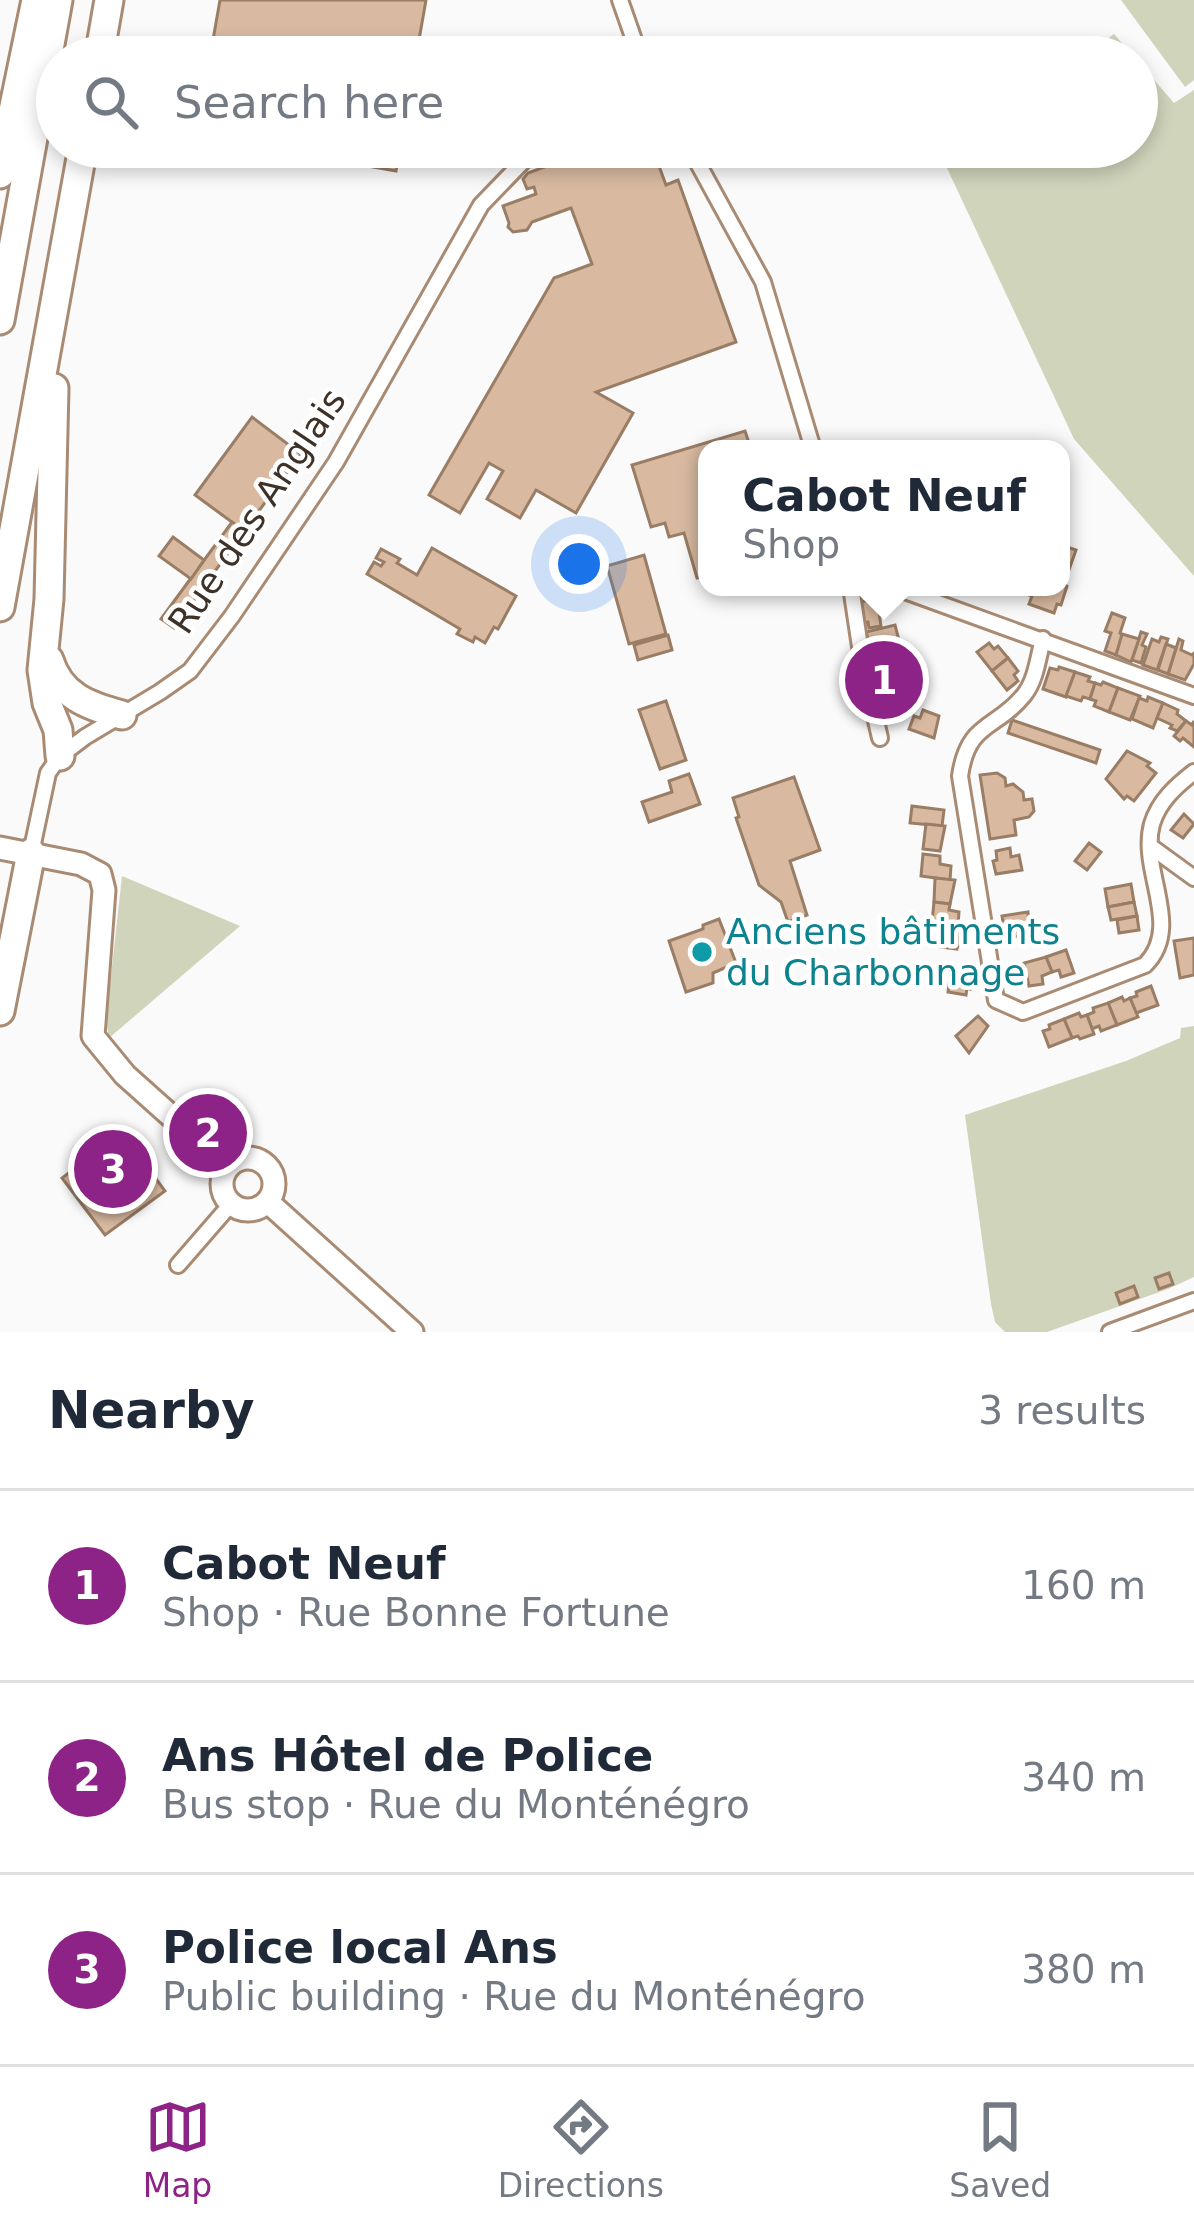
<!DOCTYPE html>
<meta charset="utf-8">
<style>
body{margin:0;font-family:"DejaVu Sans",sans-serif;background:#f2f2f3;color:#1f2937}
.you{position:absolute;left:579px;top:564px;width:42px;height:42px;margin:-30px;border:9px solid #fff;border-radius:50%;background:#1a73e8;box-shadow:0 0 0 18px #1a73e833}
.badge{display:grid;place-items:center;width:78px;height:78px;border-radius:50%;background:#8e2387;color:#fff;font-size:39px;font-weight:700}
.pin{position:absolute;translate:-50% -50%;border:6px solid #fff;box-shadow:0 3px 12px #0006}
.popup{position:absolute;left:698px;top:440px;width:372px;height:156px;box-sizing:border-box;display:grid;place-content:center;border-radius:24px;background:#fff;filter:drop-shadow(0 3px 9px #0005);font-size:39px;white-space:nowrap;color:#747a83}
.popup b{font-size:45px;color:#1f2937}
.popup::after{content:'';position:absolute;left:50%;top:100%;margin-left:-24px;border:24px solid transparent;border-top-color:#fff}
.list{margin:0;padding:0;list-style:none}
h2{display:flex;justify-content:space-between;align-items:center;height:156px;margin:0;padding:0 48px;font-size:51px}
h2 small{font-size:39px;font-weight:400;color:#747a83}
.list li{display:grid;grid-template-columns:78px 1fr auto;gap:36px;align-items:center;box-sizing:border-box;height:192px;padding:0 48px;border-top:3px solid #e0e1e3}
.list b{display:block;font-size:45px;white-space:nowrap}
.list p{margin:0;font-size:39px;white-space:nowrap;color:#747a83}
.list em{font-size:39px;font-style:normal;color:#747a83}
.icon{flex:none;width:66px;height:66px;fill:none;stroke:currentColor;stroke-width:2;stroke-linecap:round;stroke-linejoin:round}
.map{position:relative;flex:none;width:1194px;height:1332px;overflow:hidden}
.search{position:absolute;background:#fff;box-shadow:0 6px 18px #0003;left:36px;right:36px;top:36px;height:132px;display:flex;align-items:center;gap:30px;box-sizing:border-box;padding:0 42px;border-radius:66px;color:#747a83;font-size:45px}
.sheet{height:732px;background:#fff}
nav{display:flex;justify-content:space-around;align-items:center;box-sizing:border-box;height:168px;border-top:3px solid #e0e1e3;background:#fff;font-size:33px;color:#747a83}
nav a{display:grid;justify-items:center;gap:6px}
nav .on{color:#8e2387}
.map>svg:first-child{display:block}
.green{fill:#d0d4bb}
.building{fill:#d9baa1;stroke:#9a7d65;stroke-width:3}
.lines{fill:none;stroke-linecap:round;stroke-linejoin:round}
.street-casing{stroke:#a98b73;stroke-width:20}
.secondary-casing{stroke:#a98b73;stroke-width:27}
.highway-casing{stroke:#a98b73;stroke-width:33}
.street{stroke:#fff;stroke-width:14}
.secondary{stroke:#fff;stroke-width:21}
.highway{stroke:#fff;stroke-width:27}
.culture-dot{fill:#0f9aa8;stroke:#fff;stroke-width:4.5}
.labels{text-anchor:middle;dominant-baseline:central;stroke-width:9;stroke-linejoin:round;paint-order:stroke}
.street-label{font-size:36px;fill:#3e3228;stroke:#fff}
.culture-label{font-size:36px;fill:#0d838f;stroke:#fff;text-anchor:start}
</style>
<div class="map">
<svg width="1194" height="1332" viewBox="0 0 1194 1332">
<rect width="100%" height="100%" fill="#fafafa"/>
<g class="green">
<path d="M1121,0H1194V80L1185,87Z"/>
<path d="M1114,34L1134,57H1084Z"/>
<path d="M1137,60L1174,103L1194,90V576L1074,439L946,166L970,147H1137Z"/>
<path d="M122,876L240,926L109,1038L106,1021Z"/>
<path d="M1194,1026V1277L1168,1289L1047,1332H1005L995,1322L991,1304L965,1115L1126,1061L1180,1038L1181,1028Z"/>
</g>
<g class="building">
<path d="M220,0H426L416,57H210Z"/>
<path d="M259,147H400L396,171Z"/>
<path d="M553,147H594L597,154L616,147H652L666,185L678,180L736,342L596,392L633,413L576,513L536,490L520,518L487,499L503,471L489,463L460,513L429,495L554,278L592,264L571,208L532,222L527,230L513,232L508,227L509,223L503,206L536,194L534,187L527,189L523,179L528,173L555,163L550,150Z"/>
<path d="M252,417L301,454L244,531L195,495Z"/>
<path d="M745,431L751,449H707V576L697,578L684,533L669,537L665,523L651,527L632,465Z"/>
<path d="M232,522L244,531L174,628L161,619Z"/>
<path d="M173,537L204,560L191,579L159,556Z"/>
<path d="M1061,545L1076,550L1064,584L1067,586L1061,605L1057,604L1054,613L1029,604L1032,596L1029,595L1032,587H1061Z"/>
<path d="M432,548L516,596L498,629L494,627L485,643L475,637L473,642L457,634L460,629L367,574L374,562L381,566L384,562L376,558L381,549L400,559L397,563L417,575Z"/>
<path d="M644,555L666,634L629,644L607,566Z"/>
<path d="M883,596L886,611L879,613L881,626L869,628L868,622L863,623L861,602Z"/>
<path d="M1112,613L1125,618L1120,633L1123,637L1116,655L1105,651L1111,633L1105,631Z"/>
<path d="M895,625L902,652L873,660L866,632Z"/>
<path d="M1141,632L1147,634L1142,645L1146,647L1141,663L1132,660Z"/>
<path d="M1122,634L1139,639L1131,662L1116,655Z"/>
<path d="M668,635L672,650L638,660L634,645Z"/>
<path d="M1161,637L1168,639L1157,670L1143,665L1152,639L1159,642Z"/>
<path d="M1179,639L1183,641L1181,650L1192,655L1194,653V664L1185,680L1168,674Z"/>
<path d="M989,643L994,649L998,646L1008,658L992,671L977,652Z"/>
<path d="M1166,644L1176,648L1168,674L1158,670Z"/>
<path d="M1008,658L1018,671L1014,675L1018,681L1007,690L992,671Z"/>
<path d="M894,666L898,684L877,689L873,670Z"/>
<path d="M1059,667L1075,672L1066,697L1043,689L1050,668L1058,670Z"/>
<path d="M1075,672L1090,677L1088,681L1095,683L1090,699L1083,697L1081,701L1066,696Z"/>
<path d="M1103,682L1118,688L1109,712L1094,706L1096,701L1090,699L1095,683L1101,685Z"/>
<path d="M1118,688L1140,696L1130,720L1109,712Z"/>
<path d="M896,696L905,708L886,723L881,707Z"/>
<path d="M1148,697L1163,703L1153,728L1132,719L1139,698L1147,701Z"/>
<path d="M666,701L686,760L660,769L639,710Z"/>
<path d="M1163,703L1178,710L1177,714L1186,721L1177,731L1170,728L1172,725L1157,718Z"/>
<path d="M923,710L939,716L934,738L909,729L914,716L920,718Z"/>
<path d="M1012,720L1100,750L1096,763L1008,733Z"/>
<path d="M1186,721L1192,725L1194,721V747L1183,738L1180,741L1174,736Z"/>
<path d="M1127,751L1150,763L1147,766L1156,773L1134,801L1127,796L1124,799L1106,779Z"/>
<path d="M997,773L1005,778L1006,786L1013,784L1023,792L1024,800L1032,799L1034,811L1029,817L1014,820L1016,835L990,839L980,775Z"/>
<path d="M689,774L700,804L649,822L642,802L672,792L669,781Z"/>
<path d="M794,777L820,850L790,861L807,915L788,922L781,902L759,885L736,818L739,817L733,798Z"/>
<path d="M912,806L944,810L942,826L910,823Z"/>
<path d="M1184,814L1194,824L1183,838L1171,830Z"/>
<path d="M926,824L945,826L940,851L923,849Z"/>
<path d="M1089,843L1101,852L1087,870L1075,861Z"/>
<path d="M1010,848L1011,857L1019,855L1022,870L996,874L993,861L997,860L996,851Z"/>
<path d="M923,854L940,856V864L951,866L950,880L921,876Z"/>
<path d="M935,878L955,880L950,904L934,902Z"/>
<path d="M1131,884L1134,902L1108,907L1105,889Z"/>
<path d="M934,902L950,904L949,910L959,912L958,925L932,922Z"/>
<path d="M1134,902L1137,916L1111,920L1108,907Z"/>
<path d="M1028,912L1029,927L1019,929L1020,936L1006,938L1002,916Z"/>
<path d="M1137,916L1139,930L1119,933L1117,920Z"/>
<path d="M719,919L736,963L713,973V983L686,992L669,941L703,929V925Z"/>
<path d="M942,924L962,926L957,949L940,947Z"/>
<path d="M1194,938V975L1180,978L1174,941Z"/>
<path d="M1066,950L1074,973L1061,977L1059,970L1052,972L1046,957Z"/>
<path d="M1046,957L1052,972L1042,976L1043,984L1029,986L1024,963Z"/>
<path d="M951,970L972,973L970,989L967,988L966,995L948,992Z"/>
<path d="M1151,986L1158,1005L1136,1013L1130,998L1137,996L1136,992Z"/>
<path d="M1122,997L1124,1001L1130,998L1138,1017L1117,1025L1108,1003Z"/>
<path d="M1108,1003L1117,1025L1101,1031L1099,1026L1092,1029L1087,1015L1094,1012L1093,1008Z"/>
<path d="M1079,1013L1081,1017L1087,1015L1094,1034L1080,1039L1078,1036L1072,1038L1064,1019Z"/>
<path d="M978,1016L988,1026L969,1053L956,1036Z"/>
<path d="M1064,1019L1072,1038L1049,1047L1043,1031L1050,1029L1049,1025Z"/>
<path d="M122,1133L165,1191L105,1235L62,1178Z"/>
<path d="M1169,1273L1173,1284L1159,1289L1155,1278Z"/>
<path d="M1134,1286L1138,1297L1120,1304L1116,1293Z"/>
</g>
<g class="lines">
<defs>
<g id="street">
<path d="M620,0L640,57"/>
<path d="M689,147L763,282L813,449"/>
<path d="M851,587L862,660L880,738"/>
<path d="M894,587L1194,696"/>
<path d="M1043,639C1038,658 1036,680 1024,695C996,730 968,721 960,776L996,1000L1023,1012L1145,965C1184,926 1139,871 1152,824C1159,801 1176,786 1194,772"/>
<path d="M1150,846L1194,878"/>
<path d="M31,853L48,773L60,756L85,737L160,692L190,671L232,616L336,462L481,205L537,147"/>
<path d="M178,1265L231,1204"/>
<path d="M1110,1332L1194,1301"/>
</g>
<g id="secondary">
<path d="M0,848L81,864L100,874L104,890L93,1036L125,1075L228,1167"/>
<circle cx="248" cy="1184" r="26"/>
<path d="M268,1202L412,1332"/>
</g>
<g id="highway">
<path d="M99,57L109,0"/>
<path d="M0,174L36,0"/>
<path d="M0,320L58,0"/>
<path d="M54,388L49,599L42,670L47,703L58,730L60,756"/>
<path d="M0,607L83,147"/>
<path d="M49,660C60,696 88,706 122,715"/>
<path d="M0,1011L31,853"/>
</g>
</defs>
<use href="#street" class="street-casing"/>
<use href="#secondary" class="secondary-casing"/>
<use href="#highway" class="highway-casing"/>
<use href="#street" class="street"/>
<use href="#secondary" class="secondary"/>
<use href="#highway" class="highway"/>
</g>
<circle class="culture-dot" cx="702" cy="952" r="12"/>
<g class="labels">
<g class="street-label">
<text transform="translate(257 511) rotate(-56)">Rue des Anglais</text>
</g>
<g class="culture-label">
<text x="726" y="931">Anciens bâtiments<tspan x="726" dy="41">du Charbonnage</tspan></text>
</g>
</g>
</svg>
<div class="you"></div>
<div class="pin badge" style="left:884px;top:680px">1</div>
<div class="popup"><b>Cabot Neuf</b>Shop</div>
<div class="pin badge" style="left:208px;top:1133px">2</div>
<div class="pin badge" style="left:113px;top:1169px">3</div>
<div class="search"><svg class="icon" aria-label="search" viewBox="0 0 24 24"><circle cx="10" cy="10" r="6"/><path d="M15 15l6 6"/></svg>Search here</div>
</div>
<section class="sheet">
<h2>Nearby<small>3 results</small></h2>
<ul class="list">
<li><span class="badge">1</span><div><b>Cabot Neuf</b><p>Shop · Rue Bonne Fortune</p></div><em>160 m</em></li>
<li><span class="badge">2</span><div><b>Ans Hôtel de Police</b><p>Bus stop · Rue du Monténégro</p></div><em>340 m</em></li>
<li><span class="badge">3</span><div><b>Police local Ans</b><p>Public building · Rue du Monténégro</p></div><em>380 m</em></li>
</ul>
</section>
<nav>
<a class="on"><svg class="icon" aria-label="map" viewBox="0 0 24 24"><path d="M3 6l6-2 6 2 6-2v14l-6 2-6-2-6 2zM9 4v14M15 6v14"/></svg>Map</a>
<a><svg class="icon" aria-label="directions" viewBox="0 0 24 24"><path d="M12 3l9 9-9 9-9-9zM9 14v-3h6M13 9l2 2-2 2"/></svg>Directions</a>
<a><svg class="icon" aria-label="saved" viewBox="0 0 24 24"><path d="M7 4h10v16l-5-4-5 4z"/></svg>Saved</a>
</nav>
